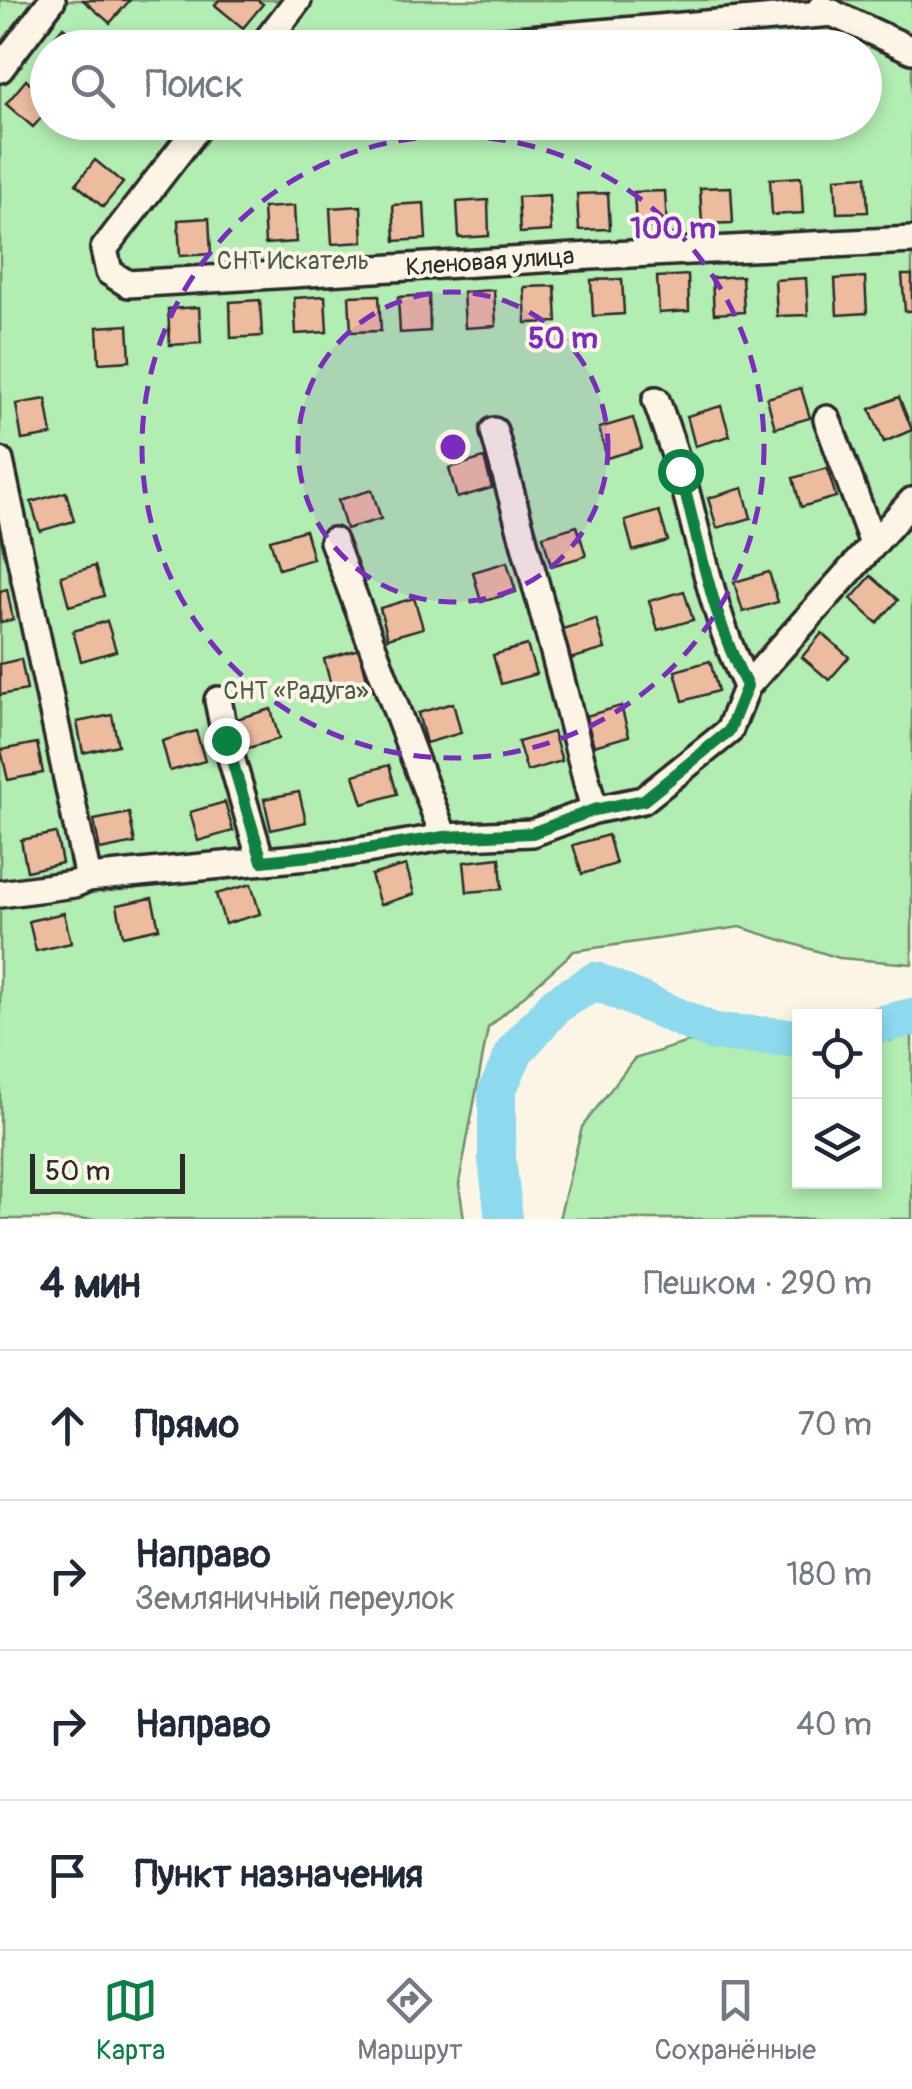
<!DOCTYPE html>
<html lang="ru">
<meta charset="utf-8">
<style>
body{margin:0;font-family:Pangolin,sans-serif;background:#f2f2f3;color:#1f2937}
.controls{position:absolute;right:30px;bottom:30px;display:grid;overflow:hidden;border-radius:0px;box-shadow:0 5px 15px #0003}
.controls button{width:90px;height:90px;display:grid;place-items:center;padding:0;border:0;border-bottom:2px solid #e0e1e3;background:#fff;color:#1f2937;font:50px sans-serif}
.scale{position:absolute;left:30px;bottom:25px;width:155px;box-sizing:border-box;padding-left:10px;border:5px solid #2b2b2b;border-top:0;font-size:28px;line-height:35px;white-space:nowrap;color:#2b2b2b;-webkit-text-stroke:8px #fcf5e5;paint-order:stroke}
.stop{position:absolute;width:30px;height:30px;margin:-22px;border:8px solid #0b8043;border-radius:50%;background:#fff}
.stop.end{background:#0b8043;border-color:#fff;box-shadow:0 2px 10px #0008}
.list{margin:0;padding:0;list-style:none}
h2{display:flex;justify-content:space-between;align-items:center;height:130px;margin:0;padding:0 40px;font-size:42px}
h2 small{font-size:32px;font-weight:400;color:#747a83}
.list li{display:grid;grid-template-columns:65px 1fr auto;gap:30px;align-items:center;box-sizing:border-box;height:150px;padding:0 40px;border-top:2px solid #e0e1e3}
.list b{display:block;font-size:38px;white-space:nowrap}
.list p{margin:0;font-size:32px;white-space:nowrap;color:#747a83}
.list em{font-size:32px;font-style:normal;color:#747a83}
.icon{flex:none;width:55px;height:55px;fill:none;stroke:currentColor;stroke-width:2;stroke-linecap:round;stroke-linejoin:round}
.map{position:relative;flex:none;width:912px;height:1219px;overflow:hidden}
.search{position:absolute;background:#fff;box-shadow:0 5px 15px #0003;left:30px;right:30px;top:30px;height:110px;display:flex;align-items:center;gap:25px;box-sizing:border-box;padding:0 35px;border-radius:55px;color:#747a83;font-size:38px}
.sheet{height:730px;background:#fff}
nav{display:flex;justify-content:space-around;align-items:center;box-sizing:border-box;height:140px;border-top:2px solid #e0e1e3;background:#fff;font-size:28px;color:#747a83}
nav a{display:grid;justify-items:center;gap:5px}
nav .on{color:#0b8043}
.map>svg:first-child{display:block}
.green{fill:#b2edb1;stroke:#6e8c6e;stroke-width:2.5;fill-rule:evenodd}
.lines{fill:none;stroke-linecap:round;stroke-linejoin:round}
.river{stroke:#8dd9ed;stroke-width:38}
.building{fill:#edbc9e;stroke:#2b2b2b;stroke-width:2.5}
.street-casing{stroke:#2b2b2b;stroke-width:32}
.street{stroke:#fcf5e5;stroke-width:25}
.route{stroke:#0b8043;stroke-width:12}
.ring{fill:none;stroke:#7b2cbf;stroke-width:5;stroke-dasharray:18 12}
.labels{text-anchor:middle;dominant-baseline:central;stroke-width:8;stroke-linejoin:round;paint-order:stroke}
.park-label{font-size:25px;fill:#4d5c4c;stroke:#fcf5e5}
.street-label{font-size:25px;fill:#2b2b2b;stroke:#fcf5e5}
.centre{fill:#7b2cbf;stroke:#fcf5e5;stroke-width:5}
.ring-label{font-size:30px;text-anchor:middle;font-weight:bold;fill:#7b2cbf;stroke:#fcf5e5;stroke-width:8;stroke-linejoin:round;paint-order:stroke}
</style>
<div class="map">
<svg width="912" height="1219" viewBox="0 0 912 1219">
<rect width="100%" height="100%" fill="#fcf5e5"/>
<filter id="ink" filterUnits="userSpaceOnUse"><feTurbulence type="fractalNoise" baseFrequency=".01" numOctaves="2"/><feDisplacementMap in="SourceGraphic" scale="20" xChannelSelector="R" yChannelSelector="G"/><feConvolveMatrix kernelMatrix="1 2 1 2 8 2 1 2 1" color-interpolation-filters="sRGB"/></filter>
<g filter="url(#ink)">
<g class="green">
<path d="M0,0H912V964L839,958L740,927L574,951L488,1028L459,1184L464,1219H0ZM48,48H864V122H48Z"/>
<path d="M778,1022L799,1027L800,1182H874L875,1040L890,1041L912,1033V1219H559L582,1127L634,1059L688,1042L734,1048Z"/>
</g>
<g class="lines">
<g class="river">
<path d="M874,1026L912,1017"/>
<path d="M504,1219L497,1159V1091L515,1051L556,1005L595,981L713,1032L800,1038"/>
</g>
</g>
<g class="building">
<path d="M83,0H130L110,23Z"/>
<path d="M219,0H257L263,4L243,28L215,5Z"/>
<path d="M63,27L88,48H48V54L43,51Z"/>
<path d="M26,80L48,99V110L33,127L6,104Z"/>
<path d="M95,160L123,183L103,207L76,184Z"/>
<path d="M866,176L868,212L837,213L835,178Z"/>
<path d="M801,177L803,213L772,215L770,179Z"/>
<path d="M731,187L733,223L702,224L700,188Z"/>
<path d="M665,191L667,227L636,228L634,192Z"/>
<path d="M608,193L610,229L579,230L577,194Z"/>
<path d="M549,195L551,231L520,233L518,197Z"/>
<path d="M488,200L489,236L459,238L457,202Z"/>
<path d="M424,203L426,239L395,241L393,205Z"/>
<path d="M294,206L296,242L265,244L263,208Z"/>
<path d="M361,206L363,242L332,244L330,208Z"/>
<path d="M209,218L211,254L180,256L178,220Z"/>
<path d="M688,275L689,311L659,313L657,277Z"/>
<path d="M902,275H912V311H905Z"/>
<path d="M742,276L744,312L714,314L712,278Z"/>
<path d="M865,277L867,313L837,315L835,279Z"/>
<path d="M806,278L808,315L777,316L775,280Z"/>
<path d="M622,279L624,314L593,316L591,280Z"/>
<path d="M555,286L557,322L526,323L524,287Z"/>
<path d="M494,290L496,326L465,328L463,292Z"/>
<path d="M379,295L381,331L351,332L349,296Z"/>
<path d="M429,295L430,331L400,333L398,297Z"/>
<path d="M325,296L327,332L296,334L294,298Z"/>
<path d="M260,300L262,336L231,338L230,302Z"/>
<path d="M199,307L201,343L170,345L168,309Z"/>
<path d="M128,325L130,361L99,363L97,327Z"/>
<path d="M801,388L810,418L775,428L767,398Z"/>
<path d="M899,397L912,430L884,442L870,409Z"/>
<path d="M46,399L52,435L22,440L16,404Z"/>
<path d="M721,406L730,436L695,446L687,416Z"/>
<path d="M633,418L642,448L607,458L599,428Z"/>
<path d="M484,458L492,488L457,498L449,468Z"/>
<path d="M827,468L836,497L801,507L793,478Z"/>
<path d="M743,488L751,518L717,528L708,498Z"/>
<path d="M372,490L381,519L346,529L338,500Z"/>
<path d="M66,492L74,521L40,531L31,502Z"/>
<path d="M659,511L668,541L633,551L625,521Z"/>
<path d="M577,526L586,556L551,566L543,536Z"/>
<path d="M305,530L313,559L279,569L270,540Z"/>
<path d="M507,562L516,592L481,602L473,572Z"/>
<path d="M95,566L104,596L69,606L61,576Z"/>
<path d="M769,572L778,602L743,612L734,582Z"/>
<path d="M871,576L898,600L877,623L851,599Z"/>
<path d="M7,589L13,620L0,622V591Z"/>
<path d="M684,591L693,620L658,630L649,601Z"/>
<path d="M414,598L423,628L388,638L380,608Z"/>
<path d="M596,619L605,649L570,659L562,629Z"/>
<path d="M107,621L116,651L81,661L73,631Z"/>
<path d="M822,633L849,657L829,680L802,657Z"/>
<path d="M527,645L536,674L501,684L493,655Z"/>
<path d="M359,649L367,679L332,689L324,659Z"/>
<path d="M21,659L27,690L0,695V664Z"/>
<path d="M710,661L718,691L683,701L675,671Z"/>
<path d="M453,703L461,733L426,743L418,713Z"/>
<path d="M621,706L629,736L594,746L586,716Z"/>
<path d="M271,709L279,739L245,749L236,719Z"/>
<path d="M112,715L118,745L83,753L77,722Z"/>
<path d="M196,731L205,761L170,771L162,741Z"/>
<path d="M553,732L562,761L527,771L518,742Z"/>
<path d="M37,743L43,773L8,780L1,750Z"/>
<path d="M389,765L397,794L363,804L354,775Z"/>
<path d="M299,792L306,822L271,830L264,799Z"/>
<path d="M225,802L233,831L198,841L190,812Z"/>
<path d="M129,813L135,843L100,850L94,820Z"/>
<path d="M56,833L62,863L27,871L21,840Z"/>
<path d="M608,835L616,864L582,874L573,845Z"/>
<path d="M500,858L502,889L467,892L464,862Z"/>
<path d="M406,865L414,894L380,905L371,875Z"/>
<path d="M251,884L260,914L225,924L216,894Z"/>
<path d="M152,898L159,928L123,936L117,905Z"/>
<path d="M64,913L71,943L36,951L29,921Z"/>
</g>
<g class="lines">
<defs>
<g id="street">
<path d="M821,8L912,50"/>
<path d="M261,48L298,0"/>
<path d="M423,48L833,13"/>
<path d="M0,69L52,0"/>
<path d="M202,122L104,249L109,272L128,284L591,256L912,240"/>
<path d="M656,400C665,424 673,449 681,473C701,545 714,620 747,686"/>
<path d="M827,419L873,544"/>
<path d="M494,431L554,652L594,810"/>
<path d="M0,461L88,878"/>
<path d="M333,541L444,837"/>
<path d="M218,700L226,740L261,861"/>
<path d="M0,894L74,884L88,878L348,853L444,837L532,833L594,810L643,800L729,731L747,686L912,501"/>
</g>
</defs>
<use href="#street" class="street-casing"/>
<use href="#street" class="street"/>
</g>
</g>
<g class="lines" filter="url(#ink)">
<path class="route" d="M226,740L262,861L348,852L444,837L532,833L594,810L644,800L729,731L747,686C713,620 699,543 680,471"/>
</g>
<circle cx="453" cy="447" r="155" fill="#7b2cbf" fill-opacity=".12"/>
<g class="ring">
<circle cx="453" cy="447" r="155"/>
<circle cx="453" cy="447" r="311"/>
</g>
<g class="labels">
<g class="park-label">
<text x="293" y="261">СНТ Искатель</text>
<text x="296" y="691">СНТ «Радуга»</text>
</g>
<g class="street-label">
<text transform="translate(490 262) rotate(-4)">Кленовая улица</text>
</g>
</g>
<circle cx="453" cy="447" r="15" class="centre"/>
<g class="ring-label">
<text x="673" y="238">100 m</text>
<text x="563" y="348">50 m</text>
</g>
</svg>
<div class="controls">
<button><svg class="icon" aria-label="locate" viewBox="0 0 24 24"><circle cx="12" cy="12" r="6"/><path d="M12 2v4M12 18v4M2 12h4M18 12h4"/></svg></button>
<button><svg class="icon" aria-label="layers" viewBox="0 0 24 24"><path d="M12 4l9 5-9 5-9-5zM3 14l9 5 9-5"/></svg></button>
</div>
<div class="scale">50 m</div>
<div class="stop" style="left:680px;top:471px"></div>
<div class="stop end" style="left:226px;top:740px"></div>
<div class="search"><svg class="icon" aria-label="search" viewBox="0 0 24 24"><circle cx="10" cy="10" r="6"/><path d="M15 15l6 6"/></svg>Поиск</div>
</div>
<section class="sheet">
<h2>4 мин<small>Пешком · 290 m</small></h2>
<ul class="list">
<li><svg class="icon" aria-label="ahead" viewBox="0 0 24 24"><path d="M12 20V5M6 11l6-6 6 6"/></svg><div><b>Прямо</b></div><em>70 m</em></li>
<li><svg class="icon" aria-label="right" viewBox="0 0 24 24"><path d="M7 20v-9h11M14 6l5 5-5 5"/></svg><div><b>Направо</b><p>Земляничный переулок</p></div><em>180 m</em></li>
<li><svg class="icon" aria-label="right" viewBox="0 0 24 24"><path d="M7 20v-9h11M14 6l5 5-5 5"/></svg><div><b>Направо</b></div><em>40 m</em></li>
<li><svg class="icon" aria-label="arrive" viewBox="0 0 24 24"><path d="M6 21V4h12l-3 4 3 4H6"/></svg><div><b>Пункт назначения</b></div></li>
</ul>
</section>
<nav>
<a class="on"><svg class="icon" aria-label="map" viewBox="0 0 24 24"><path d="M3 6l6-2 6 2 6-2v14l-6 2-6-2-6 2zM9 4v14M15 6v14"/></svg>Карта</a>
<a><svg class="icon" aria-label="directions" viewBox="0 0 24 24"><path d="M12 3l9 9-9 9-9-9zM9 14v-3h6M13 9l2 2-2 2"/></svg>Маршрут</a>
<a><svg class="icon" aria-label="saved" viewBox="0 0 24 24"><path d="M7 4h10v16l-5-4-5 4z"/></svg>Сохранённые</a>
</nav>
